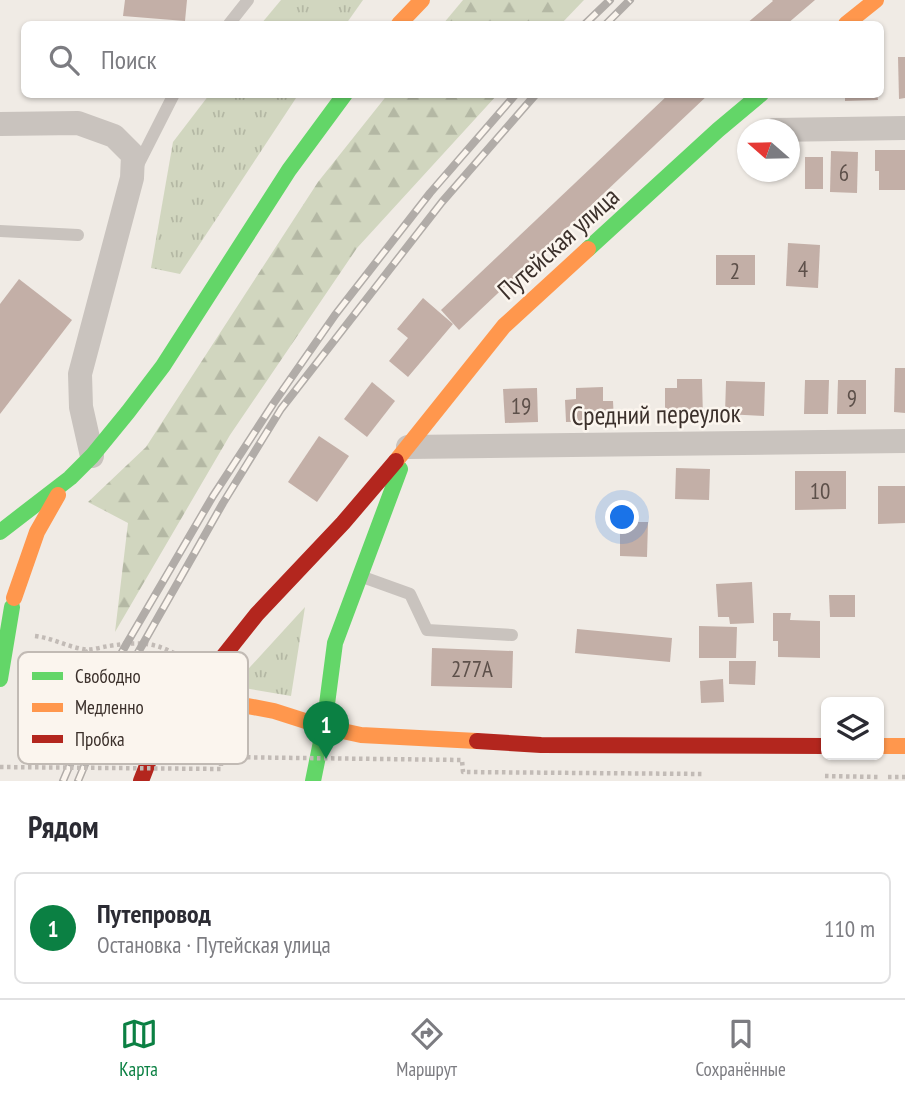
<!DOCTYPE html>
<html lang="ru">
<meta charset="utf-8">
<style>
body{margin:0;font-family:"PT Sans Narrow",sans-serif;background:#f7f7f7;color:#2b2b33}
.controls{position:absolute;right:21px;bottom:21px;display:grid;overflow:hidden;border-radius:10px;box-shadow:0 2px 5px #0004}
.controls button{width:63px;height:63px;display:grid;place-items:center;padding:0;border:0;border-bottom:2px solid #e1e1e2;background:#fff;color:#2b2b33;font:35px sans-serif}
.compass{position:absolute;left:737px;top:119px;width:63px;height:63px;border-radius:50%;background:#fff;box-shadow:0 2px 5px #0004;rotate:290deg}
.you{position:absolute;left:623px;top:518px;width:24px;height:24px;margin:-18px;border:5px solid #fff;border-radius:50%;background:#1a73e8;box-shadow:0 0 0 10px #1a73e833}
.badge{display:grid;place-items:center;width:46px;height:46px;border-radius:50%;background:#0b8043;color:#fff;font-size:23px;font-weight:700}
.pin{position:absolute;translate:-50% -58px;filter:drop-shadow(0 2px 4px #0008)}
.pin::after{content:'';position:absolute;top:37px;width:24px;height:21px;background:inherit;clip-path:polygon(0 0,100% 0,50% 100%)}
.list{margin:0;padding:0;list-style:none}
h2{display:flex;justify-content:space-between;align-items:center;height:91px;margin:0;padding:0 28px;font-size:30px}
h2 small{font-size:23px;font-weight:400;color:#7c7c81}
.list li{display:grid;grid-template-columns:46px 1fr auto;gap:21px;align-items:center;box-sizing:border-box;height:112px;margin:0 14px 14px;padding:0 14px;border:2px solid #e1e1e2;border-radius:10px}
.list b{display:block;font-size:26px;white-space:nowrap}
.list p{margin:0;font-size:23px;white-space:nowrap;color:#7c7c81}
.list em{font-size:23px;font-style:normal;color:#7c7c81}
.icon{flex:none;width:38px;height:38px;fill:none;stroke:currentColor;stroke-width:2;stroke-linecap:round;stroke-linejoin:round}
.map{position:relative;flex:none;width:905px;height:781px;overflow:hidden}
.search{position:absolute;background:#fff;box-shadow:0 2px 5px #0004;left:21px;right:21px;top:21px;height:77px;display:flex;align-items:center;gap:18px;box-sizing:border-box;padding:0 24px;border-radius:10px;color:#7c7c81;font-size:26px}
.sheet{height:217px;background:#fff}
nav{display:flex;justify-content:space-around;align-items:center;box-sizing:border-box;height:98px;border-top:2px solid #e1e1e2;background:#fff;font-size:19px;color:#7c7c81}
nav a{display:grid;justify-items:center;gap:4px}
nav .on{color:#0b8043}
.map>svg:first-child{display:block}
.grass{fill:url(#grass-tufts)}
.forest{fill:url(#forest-firs)}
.building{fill:#c3afa7}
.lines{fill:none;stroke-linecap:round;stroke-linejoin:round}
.path{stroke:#c2bbb6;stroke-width:4.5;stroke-dasharray:3.5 3.5;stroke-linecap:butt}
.lane{stroke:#c9c3be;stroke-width:12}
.street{stroke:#c9c3be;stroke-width:24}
.fast{stroke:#63d668;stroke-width:16}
.slow{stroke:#ff974d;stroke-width:16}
.jam{stroke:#b3261e;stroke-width:16}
.rail-casing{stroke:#b1aca8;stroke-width:8}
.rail{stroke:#fbf5ee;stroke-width:5;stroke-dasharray:16;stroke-linecap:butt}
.path-bridge{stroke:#c2bbb6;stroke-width:4.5;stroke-dasharray:3.5 3.5;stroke-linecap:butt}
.labels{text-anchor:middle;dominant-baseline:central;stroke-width:5;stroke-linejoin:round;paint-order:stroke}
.number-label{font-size:23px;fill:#5d504a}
.street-label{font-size:26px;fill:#3b302b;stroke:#fbf5ee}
.key{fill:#fbf5ee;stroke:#c1bab4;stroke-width:2}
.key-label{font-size:19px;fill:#3b302b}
</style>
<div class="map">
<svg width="905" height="781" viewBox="0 0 905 781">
<defs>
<pattern id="grass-tufts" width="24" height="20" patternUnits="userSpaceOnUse" patternTransform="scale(1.75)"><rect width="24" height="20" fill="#d1d6bf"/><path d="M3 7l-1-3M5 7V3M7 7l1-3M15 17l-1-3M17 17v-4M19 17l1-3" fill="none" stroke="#b4b8a4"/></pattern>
<pattern id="forest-firs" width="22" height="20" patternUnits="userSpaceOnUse" patternTransform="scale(1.75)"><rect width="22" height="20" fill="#d1d6bf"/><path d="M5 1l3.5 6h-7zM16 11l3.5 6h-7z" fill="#b4b8a4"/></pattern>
</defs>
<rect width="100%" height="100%" fill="#f0ebe5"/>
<g class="grass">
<path d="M281,0H363L346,24H261Z"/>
<path d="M209,95H298L180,274L151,268L173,142Z"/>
<path d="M305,607L291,696L232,686L239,679Z"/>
</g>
<g class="forest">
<path d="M463,0H584L561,24H443Z"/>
<path d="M388,94L497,95L357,248L230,435L115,632L128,523L88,502L146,447L318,182Z"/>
</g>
<g class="building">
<path d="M125,0H187L185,21L123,16Z"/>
<path d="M772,0H815L787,24H746L773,1Z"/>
<path d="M898,57H905V98L899,99Z"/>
<path d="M669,94H709L459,330L441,310Z"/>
<path d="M845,94H877L878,100L845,101Z"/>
<path d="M875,150H905V190H879V171H875Z"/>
<path d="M831,151L858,152L857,193L830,192Z"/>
<rect x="805" y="157" width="18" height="32"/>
<path d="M788,243L820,245L818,288L786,286Z"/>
<rect x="716" y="255" width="39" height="30"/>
<path d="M19,279L72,320L0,414V304Z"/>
<path d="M423,298L453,324L408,377L389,361L408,338L397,329Z"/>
<path d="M895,368H905V413L894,412Z"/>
<path d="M677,379H702L703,418H677V409H665V388H677Z"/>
<path d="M805,380H829L828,414H804Z"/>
<path d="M838,380H866V414H837Z"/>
<path d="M726,381L765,382L764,416L725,414Z"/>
<path d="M372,382L395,401L367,437L344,419Z"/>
<path d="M603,387V401H613L614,421L566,422L565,400L576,399V388Z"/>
<path d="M537,388L538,422L505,423L503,389Z"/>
<path d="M319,436L349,456L317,502L288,482Z"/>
<path d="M676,468L710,469L709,500L675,499Z"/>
<path d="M795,471H846V509L795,510Z"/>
<path d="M878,486H905V523L878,524Z"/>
<path d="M620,522H648L647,557L620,556Z"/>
<path d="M752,582L754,623L730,624L729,617H718L716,584Z"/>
<path d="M829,595H855V617H830Z"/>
<path d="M773,613H791L790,620L820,621V658L778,657V641H773Z"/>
<path d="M699,626L737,627L736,658H699Z"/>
<path d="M577,629L672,638L670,662L575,653Z"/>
<path d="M432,648L513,651L512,688L431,686Z"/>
<path d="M729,661H756L755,685L729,684Z"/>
<path d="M723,679L724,702L701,703L700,681Z"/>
</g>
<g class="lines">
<g class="path">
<path d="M35,636C52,638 66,646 82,649C91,651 101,647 109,646C142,641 159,642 187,661"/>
<path d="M85,650L104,685L115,693L135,728"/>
<path d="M239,730L241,758"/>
<path d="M204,753L212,731"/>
<path d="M825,776L880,777"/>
<path d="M888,777H905"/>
</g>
<g class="lane">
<path d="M229,24L248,0"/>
<path d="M138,165L174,94"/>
<path d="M0,231L78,235"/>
<path d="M360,576L410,594L427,630L512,635"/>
</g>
<g class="street">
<path d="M0,124L78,123L114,136L133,155L132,178L80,374L81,407L92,456"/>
<path d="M774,130L905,128"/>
<path d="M408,447L905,441"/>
</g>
<g class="fast">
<path d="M588,249L718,130L761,94"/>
<path d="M0,532L70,478L92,456L128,412L163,366L289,170L345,94"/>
<path d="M0,679L12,607"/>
<path d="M313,781L324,727L335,643L400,469"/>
</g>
<g class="slow">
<path d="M399,24L422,0"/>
<path d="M846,24L876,0"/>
<path d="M396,461L504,326L588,249"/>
<path d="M14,598L37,532L58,495"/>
<path d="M183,707L221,701L274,711L324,727L361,735L477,741"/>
<path d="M879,746H905"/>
</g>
<g class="jam">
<path d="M477,741L541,745L826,746"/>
<path d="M141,781L153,750L183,707L257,614L343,523L396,461"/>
</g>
<defs>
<g id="rail">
<path d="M585,24L610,0"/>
<path d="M606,24L630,0"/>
<path d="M63,781L104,685L127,643L213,496L273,404L335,315L430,193L516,94"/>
<path d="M78,781L115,693L223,503L281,409L442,202L536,94"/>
</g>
</defs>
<use href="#rail" class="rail-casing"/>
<use href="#rail" class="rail"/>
<path class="path-bridge" d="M0,767L221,769V757L462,760L463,772L704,774"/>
</g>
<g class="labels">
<g class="number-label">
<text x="844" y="172">6</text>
<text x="803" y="268">4</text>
<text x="735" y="270">2</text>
<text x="852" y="397">9</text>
<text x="521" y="405">19</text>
<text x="820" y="490">10</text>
<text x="472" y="668">277А</text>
</g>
<g class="street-label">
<text transform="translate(558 243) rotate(-42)">Путейская улица</text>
<text transform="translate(656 414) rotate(-1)">Средний переулок</text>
</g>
</g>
<rect x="18" y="652" width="230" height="112" rx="10" class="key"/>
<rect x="32" y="672" width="31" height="8" fill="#63d668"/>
<rect x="32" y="703" width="31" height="9" fill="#ff974d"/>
<rect x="32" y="735" width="31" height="8" fill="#b3261e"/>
<g class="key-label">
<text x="75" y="683">Свободно</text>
<text x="75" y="714">Медленно</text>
<text x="75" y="746">Пробка</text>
</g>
</svg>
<div class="controls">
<button><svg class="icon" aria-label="layers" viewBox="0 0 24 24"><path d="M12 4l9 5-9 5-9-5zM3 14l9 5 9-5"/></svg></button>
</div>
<svg class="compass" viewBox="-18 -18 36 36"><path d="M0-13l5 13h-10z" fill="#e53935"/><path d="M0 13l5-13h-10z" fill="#7c7c81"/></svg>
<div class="you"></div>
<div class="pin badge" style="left:326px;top:759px">1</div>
<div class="search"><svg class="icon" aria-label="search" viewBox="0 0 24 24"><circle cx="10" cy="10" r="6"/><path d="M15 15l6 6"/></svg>Поиск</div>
</div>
<section class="sheet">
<h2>Рядом<small></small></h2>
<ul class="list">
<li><span class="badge">1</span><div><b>Путепровод</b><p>Остановка · Путейская улица</p></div><em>110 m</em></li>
</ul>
</section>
<nav>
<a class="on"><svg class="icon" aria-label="map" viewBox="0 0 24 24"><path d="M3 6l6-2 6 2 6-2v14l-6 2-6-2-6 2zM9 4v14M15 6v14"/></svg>Карта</a>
<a><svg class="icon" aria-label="directions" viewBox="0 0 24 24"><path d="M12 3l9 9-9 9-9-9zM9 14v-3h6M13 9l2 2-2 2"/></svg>Маршрут</a>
<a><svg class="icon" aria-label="saved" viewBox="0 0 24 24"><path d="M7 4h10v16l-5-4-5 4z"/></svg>Сохранённые</a>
</nav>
